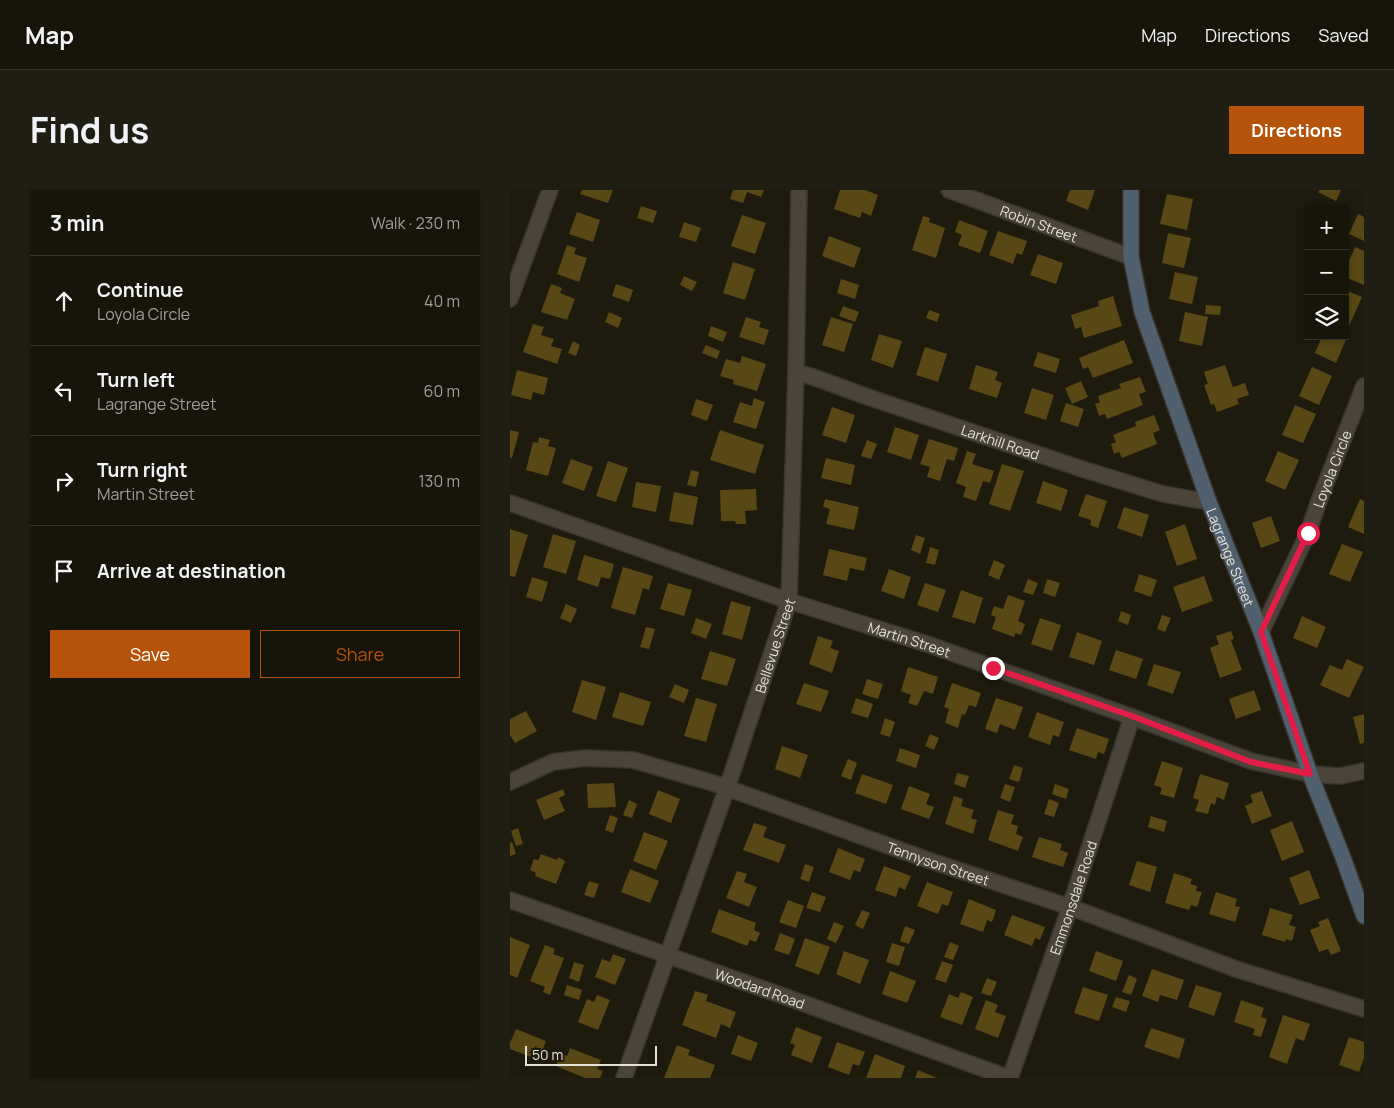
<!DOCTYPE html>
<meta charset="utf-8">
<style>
body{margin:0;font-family:Manrope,sans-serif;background:#201d13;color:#f1f3f6}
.controls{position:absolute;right:15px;top:15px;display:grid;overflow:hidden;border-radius:0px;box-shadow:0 2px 8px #0003}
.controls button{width:45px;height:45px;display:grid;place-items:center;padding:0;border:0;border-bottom:1px solid #36332b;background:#17140a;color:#f1f3f6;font:25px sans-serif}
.scale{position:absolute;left:15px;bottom:12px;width:132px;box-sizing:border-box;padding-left:5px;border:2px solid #e4e1d9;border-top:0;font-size:14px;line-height:18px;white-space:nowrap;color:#e4e1d9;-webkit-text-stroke:4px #1f1a0e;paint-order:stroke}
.stop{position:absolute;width:15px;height:15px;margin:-11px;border:4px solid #e11d48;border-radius:50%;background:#fff}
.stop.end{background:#e11d48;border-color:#fff;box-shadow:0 1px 5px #0008}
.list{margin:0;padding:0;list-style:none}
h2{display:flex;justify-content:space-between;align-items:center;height:65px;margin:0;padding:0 20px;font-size:21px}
h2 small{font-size:16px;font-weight:400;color:#9e9e9c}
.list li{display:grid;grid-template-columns:32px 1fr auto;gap:15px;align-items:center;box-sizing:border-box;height:90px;padding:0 20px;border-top:1px solid #36332b}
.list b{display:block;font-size:19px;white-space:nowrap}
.list p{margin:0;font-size:16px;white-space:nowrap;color:#9e9e9c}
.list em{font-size:16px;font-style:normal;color:#9e9e9c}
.actions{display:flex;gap:10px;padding:15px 20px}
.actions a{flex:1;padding:11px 0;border:1px solid #b45309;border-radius:0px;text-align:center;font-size:18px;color:#b45309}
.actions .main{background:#b45309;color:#fff}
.icon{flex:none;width:28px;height:28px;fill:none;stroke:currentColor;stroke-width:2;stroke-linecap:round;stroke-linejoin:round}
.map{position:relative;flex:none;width:854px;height:888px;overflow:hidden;border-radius:0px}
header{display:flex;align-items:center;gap:30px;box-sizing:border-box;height:70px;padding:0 25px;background:#17140a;border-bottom:1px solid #36332b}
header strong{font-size:24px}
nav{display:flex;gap:28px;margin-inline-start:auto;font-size:18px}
.intro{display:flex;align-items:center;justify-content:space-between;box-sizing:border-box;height:120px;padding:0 30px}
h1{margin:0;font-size:35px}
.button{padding:12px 22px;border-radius:0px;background:#b45309;color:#fff;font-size:18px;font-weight:700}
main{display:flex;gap:30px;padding:0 30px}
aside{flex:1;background:#17140a;border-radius:0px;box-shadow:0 2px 8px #0003}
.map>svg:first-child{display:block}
.building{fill:#584815}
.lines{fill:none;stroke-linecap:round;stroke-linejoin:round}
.minor-casing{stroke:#383530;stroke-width:18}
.secondary-casing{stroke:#383530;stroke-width:18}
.minor{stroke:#4a4538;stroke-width:15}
.secondary{stroke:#51606f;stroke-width:15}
.route{stroke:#e11d48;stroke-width:6}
.labels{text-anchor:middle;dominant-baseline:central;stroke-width:4;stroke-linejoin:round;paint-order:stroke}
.street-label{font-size:14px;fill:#e4e1d9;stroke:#1f1a0e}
</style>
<header>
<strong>Map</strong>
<nav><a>Map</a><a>Directions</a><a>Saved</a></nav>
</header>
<div class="intro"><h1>Find us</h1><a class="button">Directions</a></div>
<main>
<aside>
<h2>3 min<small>Walk · 230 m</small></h2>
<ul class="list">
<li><svg class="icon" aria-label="ahead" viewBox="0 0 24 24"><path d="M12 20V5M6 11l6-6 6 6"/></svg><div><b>Continue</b><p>Loyola Circle</p></div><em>40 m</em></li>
<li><svg class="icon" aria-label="left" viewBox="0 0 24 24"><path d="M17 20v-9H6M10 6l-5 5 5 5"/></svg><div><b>Turn left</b><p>Lagrange Street</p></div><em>60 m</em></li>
<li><svg class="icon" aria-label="right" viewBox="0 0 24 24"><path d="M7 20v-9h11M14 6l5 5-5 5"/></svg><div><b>Turn right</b><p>Martin Street</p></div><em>130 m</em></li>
<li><svg class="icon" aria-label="arrive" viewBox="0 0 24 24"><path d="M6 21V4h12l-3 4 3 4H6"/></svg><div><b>Arrive at destination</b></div></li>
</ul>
<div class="actions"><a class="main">Save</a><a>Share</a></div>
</aside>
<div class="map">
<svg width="854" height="888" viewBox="0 0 854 888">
<rect width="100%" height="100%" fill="#1f1a0e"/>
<g class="building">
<path d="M72,0H103L98,13L70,4Z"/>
<path d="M223,0H254L251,7L237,2L233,13L220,9Z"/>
<path d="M330,0H355L368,5L361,26L352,22L350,28L324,19Z"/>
<path d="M560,0H585L578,20L556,11Z"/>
<path d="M810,0H831L826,11L808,2Z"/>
<path d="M657,4L683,9L677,40L650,34Z"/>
<path d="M131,16L147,21L143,33L127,28Z"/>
<path d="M67,22L90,30L83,52L59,44Z"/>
<path d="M848,24L854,27V51L839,44Z"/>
<path d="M232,25L256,33L245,64L221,56Z"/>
<path d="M413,26L420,28L419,32L435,38L426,68L402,60Z"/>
<path d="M449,30L478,41L470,63L448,55L452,45L445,42Z"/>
<path d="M174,32L191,38L186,52L169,47Z"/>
<path d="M488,41L517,51L512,65L507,63L503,74L479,65Z"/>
<path d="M658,43L681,48L674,78L652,73Z"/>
<path d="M319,46L351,58L344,78L312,66Z"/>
<path d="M57,55L66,58L64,64L77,68L69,92L47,84Z"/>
<path d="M845,57L854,61V95L835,87V80Z"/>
<path d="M528,64L553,73L546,94L520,85Z"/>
<path d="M223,72L245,79L235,110L213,103Z"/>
<path d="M665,82L688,87L682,114L659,109Z"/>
<path d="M174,86L187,92L182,101L170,95Z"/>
<path d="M331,89L349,95L345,109L327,103Z"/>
<path d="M41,94L52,98L50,103L65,109L57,130L31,122Z"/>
<path d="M106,94L123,100L119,112L102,106Z"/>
<path d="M835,100L852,107L839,136L835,134Z"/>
<path d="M603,106L612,136L574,148L571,137L565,139L561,125L589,116L588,111Z"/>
<path d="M696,115L711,116L710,125L695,124Z"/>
<path d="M333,116L349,122L345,132L329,126Z"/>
<path d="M419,120L430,124L427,132L416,128Z"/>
<path d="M99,122L112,128L108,138L95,132Z"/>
<path d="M675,122L698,127L692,156L669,151Z"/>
<path d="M236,127L251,132L249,137L259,140L254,155L229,147Z"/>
<path d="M321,127L343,134L334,162L312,155Z"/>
<path d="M23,134L34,137L31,145L44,149L41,156L52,159L47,174L13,162Z"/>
<path d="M201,136L217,142L213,152L198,146Z"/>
<path d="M369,144L392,151L383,178L361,170Z"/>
<path d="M835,144L838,145L826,173L805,163L812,146H835Z"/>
<path d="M614,150L623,173L583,188L578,177L573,179L569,168Z"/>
<path d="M63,151L70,155L66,166L58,163Z"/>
<path d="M196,155L210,161L207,169L192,163Z"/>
<path d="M415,157L437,164L428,192L406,185Z"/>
<path d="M528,162L550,169L546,183L523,176Z"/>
<path d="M232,166L256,174L247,201L223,194L224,190L210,186L216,169L230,173Z"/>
<path d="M466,175L488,182L485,190L492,193L487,208L459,199Z"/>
<path d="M715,175L723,197L735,193L739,205L727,209L729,214L707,222L704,214L701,215L694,195L698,194L694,182Z"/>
<path d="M802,177L822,186L809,215L789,206Z"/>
<path d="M7,180L38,188L34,205L23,202L21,210L1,205Z"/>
<path d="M630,187L636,202L629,204L633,215L597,229L595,224L589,226L585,214L590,212L588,206L611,198L609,194Z"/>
<path d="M571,191L578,207L562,214L555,198Z"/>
<path d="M522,198L544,205L536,230L514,223Z"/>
<path d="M244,208L255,212L246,239L223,232L230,212L242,216Z"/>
<path d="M186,209L203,215L197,231L181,225Z"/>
<path d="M556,213L574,219L568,237L550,231Z"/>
<path d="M785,215L806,224L793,253L772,245Z"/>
<path d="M322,217L345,225L336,253L312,245Z"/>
<path d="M644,225L650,240L643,243L647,254L612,268L609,262L604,264L601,254L606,252L603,245L626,236L625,232Z"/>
<path d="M385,237L409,245L401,270L377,262Z"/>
<path d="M0,240L9,242L2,268H0Z"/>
<path d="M210,240L254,255L245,284L200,270Z"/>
<path d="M29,247L40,250L38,256L46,258L38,286L16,280L23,252L28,253Z"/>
<path d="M419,249L448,258L444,271L437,269L430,291L417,287L420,277L410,274Z"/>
<path d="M357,250L367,254L361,269L351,266Z"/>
<path d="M457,261L466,264L462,274L484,281L480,293L473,291L466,311L453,307L456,297L446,293Z"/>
<path d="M768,261L789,270L775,300L755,291Z"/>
<path d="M316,268L345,275L341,295L311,288Z"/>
<path d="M61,269L83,277L74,301L52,293Z"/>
<path d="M98,271L118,278L106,312L86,306Z"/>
<path d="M492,274L514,281L500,321L479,314Z"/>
<path d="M181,280L189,282L186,297L177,295Z"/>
<path d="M533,291L558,300L551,321L526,313Z"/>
<path d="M126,292L151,296L146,322L122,317Z"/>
<path d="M246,299L247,320L235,321L236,334H226L225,331H211L210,300Z"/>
<path d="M164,302L188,307L183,335L159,331Z"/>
<path d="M576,304L597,311L588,338L580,335L581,330L568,326Z"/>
<path d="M315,309L349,317L344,340L316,334L320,319L313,317Z"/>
<path d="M850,309L854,311V344L838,337Z"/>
<path d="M614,317L639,325L632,347L607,338Z"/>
<path d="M761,326L770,351L751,358L742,333Z"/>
<path d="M675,334L687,369L667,376L655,342Z"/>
<path d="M0,339L18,345L5,387L0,386Z"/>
<path d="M43,344L66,351L56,384L33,377Z"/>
<path d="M406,345L415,348L410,364L401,360Z"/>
<path d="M832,354L853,362L840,392L819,384Z"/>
<path d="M420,357L429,360L425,375L416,373Z"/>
<path d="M319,359L357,368L354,381L340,378L337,391L313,385Z"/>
<path d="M74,365L104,374L100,389L91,387L88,397L67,390Z"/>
<path d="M484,370L495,375L489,390L478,385Z"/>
<path d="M113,377L143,386L139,400L133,398L125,425L101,418Z"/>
<path d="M379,379L401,387L394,409L371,401Z"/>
<path d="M629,384L647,390L641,407L624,401Z"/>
<path d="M694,386L703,411L672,422L663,397Z"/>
<path d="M22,387L38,392L32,412L16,407Z"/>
<path d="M518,389L528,393L523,405L513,402Z"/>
<path d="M537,389L550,393L545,407L533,403Z"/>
<path d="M158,393L182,400L174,426L150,419Z"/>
<path d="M415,393L436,400L428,422L407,415Z"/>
<path d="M451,400L473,408L465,434L442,427Z"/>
<path d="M498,405L515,411L508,431L515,434L511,445L505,443L504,447L482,439L486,427L481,425L484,416L493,419Z"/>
<path d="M221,411L241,417L232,450L212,444Z"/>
<path d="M56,414L67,419L61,433L50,428Z"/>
<path d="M611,421L621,425L618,435L608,431Z"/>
<path d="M652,425L661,428L655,442L647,439Z"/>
<path d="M792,426L816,437L807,458L783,448Z"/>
<path d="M186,428L202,434L196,449L181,443Z"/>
<path d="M530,428L551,435L542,461L521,454Z"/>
<path d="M136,437L145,439L139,459L130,457Z"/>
<path d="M721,441L724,449L721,450L732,480L710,488L700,458L709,454L706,446Z"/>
<path d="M567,442L592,451L584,475L559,467Z"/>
<path d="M308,446L323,451L320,458L329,461L322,483L299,474Z"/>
<path d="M606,460L633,469L626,489L599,480Z"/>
<path d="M200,461L226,469L217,496L191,489Z"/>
<path d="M837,469L854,477L839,508L810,495L820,475L832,480Z"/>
<path d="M644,474L671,482L663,504L637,495Z"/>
<path d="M398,477L428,487L423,504L414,501L407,516L398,513L401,505L391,501Z"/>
<path d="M357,489L373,494L368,509L352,504Z"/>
<path d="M72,490L96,497L86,530L62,522Z"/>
<path d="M294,493L319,501L311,522L286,514Z"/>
<path d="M442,493L471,503L466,517L459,515L455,525L452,524L448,538L435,533L439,519L434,517Z"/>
<path d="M165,494L179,500L174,513L159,507Z"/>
<path d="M744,500L751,520L726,529L719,509Z"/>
<path d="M110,502L141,512L133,536L102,527Z"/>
<path d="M186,508L207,514L196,552L174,546Z"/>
<path d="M346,508L363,514L358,528L341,523Z"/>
<path d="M486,508L513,517L505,540L490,534L487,543L475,539Z"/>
<path d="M16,521L27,541L5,553L0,545V529Z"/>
<path d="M527,522L554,532L549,547L543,545L540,555L518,547Z"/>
<path d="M854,524V553L850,554L843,527Z"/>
<path d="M375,528L385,532L380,547L370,544Z"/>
<path d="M567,538L599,549L594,564L588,562L586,569L559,560Z"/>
<path d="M420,544L429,548L424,560L415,556Z"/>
<path d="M272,556L298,565L290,588L265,579Z"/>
<path d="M390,558L410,565L406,578L386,571Z"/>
<path d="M338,569L347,573L341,590L331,586Z"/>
<path d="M652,571L673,578L664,608L650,604L652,598L644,595Z"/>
<path d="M504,575L513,578L509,592L499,589Z"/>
<path d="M447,583L459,586L455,598L444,594Z"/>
<path d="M352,584L383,595L376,614L345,603Z"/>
<path d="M690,584L719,593L714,610L707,607L705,615L701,613L698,624L685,621L689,610L683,608Z"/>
<path d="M104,593L106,617L78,618L77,594Z"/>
<path d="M495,594L505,597L500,612L490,608Z"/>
<path d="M545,594L559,599L556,609L542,604Z"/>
<path d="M399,596L420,604L416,614L424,617L419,629L391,619Z"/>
<path d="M53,599L55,605L49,608L55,621L34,630L26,610Z"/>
<path d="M148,600L170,609L161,633L139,624Z"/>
<path d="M752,601L762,626L742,634L735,616L743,612L740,605Z"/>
<path d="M444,606L453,609L451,616L464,620L461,628L467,630L463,644L435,634Z"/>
<path d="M539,609L549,613L544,627L534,624Z"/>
<path d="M119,610L127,614L122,628L113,625Z"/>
<path d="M488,620L504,625L501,634L508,636L506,644L513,647L508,661L478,650Z"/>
<path d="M100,625L108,628L103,643L95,640Z"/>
<path d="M641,626L657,631L654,642L638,637Z"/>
<path d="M782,631L794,662L772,671L760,640Z"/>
<path d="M244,633L257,637L253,647L276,655L269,673L233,660Z"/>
<path d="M8,638L13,654L6,656L1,641Z"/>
<path d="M134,642L158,651L146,680L123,671Z"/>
<path d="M529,647L552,654L550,660L558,663L553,677L522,667Z"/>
<path d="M2,652L6,664L0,666V653Z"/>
<path d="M328,658L355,669L350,682L344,680L340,690L319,682Z"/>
<path d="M31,664L47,670L48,667L55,671L46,694L25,686L26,683L20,680L24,669L28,670Z"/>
<path d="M627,671L647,677L640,702L619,695Z"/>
<path d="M295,674L304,677L299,692L290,689Z"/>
<path d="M374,676L401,686L395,700L389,697L386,707L365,700Z"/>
<path d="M120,679L149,691L140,713L111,702Z"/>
<path d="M799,680L810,708L790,715L779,688Z"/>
<path d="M227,681L237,684L234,692L247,697L239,717L216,708Z"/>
<path d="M664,683L682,689L680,694L687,696L686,701L692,702L687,717L681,715L679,720L655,713Z"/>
<path d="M79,691L89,694L84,708L74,705Z"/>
<path d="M417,692L443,702L438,716L432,714L428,724L407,716Z"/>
<path d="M302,702L316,707L310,722L296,718Z"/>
<path d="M706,702L727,709L725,716L730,717L725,732L699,724Z"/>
<path d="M459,709L486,720L482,732L477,730L473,742L450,734Z"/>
<path d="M278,710L294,716L286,738L269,732Z"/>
<path d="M760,718L783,725L779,735L786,737L782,751L776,749L775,752L752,745Z"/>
<path d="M209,719L246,733L244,740L250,743L246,752L240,750L237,756L201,742Z"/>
<path d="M352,720L360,723L353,739L345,735Z"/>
<path d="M502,725L535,737L530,750L525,748L522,756L494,745Z"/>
<path d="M818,728L831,761L821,765L818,759L809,762L800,740L810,736L808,732Z"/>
<path d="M324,732L334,736L326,753L317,749Z"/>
<path d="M395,736L405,740L399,754L390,751Z"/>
<path d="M270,743L285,749L279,765L264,760Z"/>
<path d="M0,747L20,755L7,788L0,785Z"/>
<path d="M295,748L320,757L309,785L285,776Z"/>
<path d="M440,752L449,756L443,770L434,767Z"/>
<path d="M382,753L395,757L389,776L376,772Z"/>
<path d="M35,755L45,759L43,764L54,768L40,805L33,802L35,797L20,791Z"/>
<path d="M334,761L359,770L350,794L326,784Z"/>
<path d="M586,761L613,771L606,791L579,781Z"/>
<path d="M103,764L116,769L105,795L85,787L92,769L100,772Z"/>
<path d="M432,771L443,775L436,793L425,789Z"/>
<path d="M64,772L74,775L69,792L59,788Z"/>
<path d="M642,779L674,790L667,810L650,805L648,812L632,806Z"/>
<path d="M380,781L406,791L397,813L372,804Z"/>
<path d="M619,785L627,789L621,805L612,802Z"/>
<path d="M477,788L487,792L481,806L471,803Z"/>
<path d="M57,795L72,800L69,810L54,805Z"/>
<path d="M686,795L712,803L704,826L678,817Z"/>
<path d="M573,797L598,805L589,831L564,823Z"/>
<path d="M185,801L198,805L196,811L226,822L220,838L211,834L206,848L172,835Z"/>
<path d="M451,802L463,807L452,835L430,827L439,804L448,808Z"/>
<path d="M87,805L100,810L88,840L68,832L77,809L84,812Z"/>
<path d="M606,807L620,811L616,822L602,817Z"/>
<path d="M476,810L488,815L485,822L496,826L488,848L465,839Z"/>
<path d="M731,810L754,818L751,827L757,829L751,847L743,845L745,839L724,832Z"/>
<path d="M773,825L800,834L794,851L786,848L777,874L759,867Z"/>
<path d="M286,837L312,847L302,873L281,865L285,855L280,853Z"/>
<path d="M641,838L675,849L669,869L634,857Z"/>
<path d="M6,839L36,851L29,870L0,859V853Z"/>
<path d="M228,845L248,853L241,871L221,864Z"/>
<path d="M839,847L854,852V868L849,882L829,875Z"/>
<path d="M327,852L355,862L349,876L343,874L339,885L318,877Z"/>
<path d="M167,855L180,860L178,865L205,875L200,888H154Z"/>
<path d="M60,858L91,870L87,879L93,881L90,888H75L46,876L51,864L57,866Z"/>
<path d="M365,864L395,876L391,888H356Z"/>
<path d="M408,880L427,888H405Z"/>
</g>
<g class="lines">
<defs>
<g id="minor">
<path id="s1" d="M439,0L621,67"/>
<path d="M0,109L40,0"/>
<path id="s2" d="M286,182L303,187L358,207L569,278L653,304L699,312"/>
<path id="s3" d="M0,313L279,411L420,455L622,527L741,571L800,584L830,586L854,581"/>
<path id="s4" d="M751,442L798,343L810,308L854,196"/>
<path id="s5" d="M0,592L43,572L75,568L123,570L203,593L418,670L560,717L726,779L854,819"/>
<path id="s6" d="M0,710L276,807L499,888"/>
<path id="s7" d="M114,888L217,598L279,411L286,182L289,0"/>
<path id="s8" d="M500,888L560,717L622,527"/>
</g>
<g id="secondary">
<path id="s9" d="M621,0V67L632,122L699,312L751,442L800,584L832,665L854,726"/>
</g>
</defs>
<use href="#minor" class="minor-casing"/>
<use href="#secondary" class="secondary-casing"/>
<use href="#minor" class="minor"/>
<use href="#secondary" class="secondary"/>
</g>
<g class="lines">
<path class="route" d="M483,478L622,526L741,572L800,584L751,442L798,343"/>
</g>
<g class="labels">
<g class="street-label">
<text stroke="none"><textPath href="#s1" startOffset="96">Robin Street</textPath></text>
<text stroke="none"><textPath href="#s2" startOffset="216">Larkhill Road</textPath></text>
<text stroke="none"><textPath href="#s4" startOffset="178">Loyola Circle</textPath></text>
<text stroke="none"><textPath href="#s9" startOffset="384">Lagrange Street</textPath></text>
<text stroke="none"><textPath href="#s3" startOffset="422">Martin Street</textPath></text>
<text stroke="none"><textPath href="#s7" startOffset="458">Bellevue Street</textPath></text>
<text stroke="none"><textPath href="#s5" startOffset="450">Tennyson Street</textPath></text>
<text stroke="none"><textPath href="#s8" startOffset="191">Emmonsdale Road</textPath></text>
<text stroke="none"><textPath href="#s6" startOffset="265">Woodard Road</textPath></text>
</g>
</g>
</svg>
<div class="controls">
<button>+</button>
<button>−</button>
<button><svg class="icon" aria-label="layers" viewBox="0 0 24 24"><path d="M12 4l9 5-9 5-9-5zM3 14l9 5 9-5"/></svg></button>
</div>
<div class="scale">50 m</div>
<div class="stop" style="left:798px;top:343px"></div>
<div class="stop end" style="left:483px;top:478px"></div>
</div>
</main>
